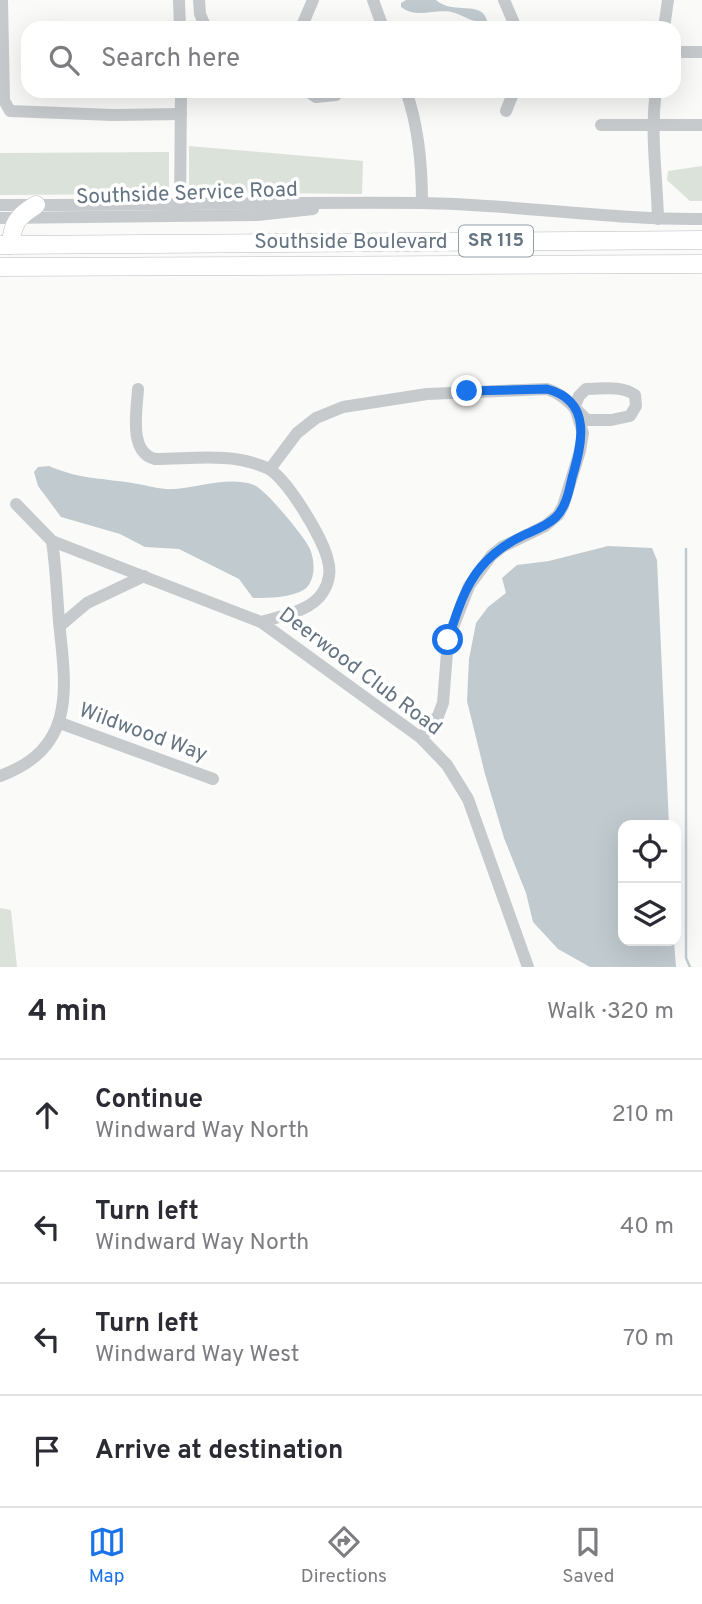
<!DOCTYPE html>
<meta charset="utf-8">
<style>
body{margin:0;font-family:Overpass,sans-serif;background:#f2f2f3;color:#2b2b33}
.controls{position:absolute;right:21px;bottom:21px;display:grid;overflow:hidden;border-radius:14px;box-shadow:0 7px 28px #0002}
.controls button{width:63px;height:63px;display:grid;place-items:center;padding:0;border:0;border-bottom:2px solid #e1e1e2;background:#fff;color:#2b2b33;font:35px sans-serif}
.stop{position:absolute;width:21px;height:21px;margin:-16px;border:5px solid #1a73e8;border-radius:50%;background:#fff}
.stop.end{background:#1a73e8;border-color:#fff;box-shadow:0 2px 7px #0008}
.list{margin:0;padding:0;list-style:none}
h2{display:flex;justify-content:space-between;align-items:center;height:91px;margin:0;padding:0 28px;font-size:30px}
h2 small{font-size:23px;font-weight:400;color:#7c7c81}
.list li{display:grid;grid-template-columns:46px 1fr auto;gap:21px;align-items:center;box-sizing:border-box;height:112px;padding:0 28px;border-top:2px solid #e1e1e2}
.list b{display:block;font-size:26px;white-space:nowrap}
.list p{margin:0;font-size:23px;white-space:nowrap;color:#7c7c81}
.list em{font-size:23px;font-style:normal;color:#7c7c81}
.icon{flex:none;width:38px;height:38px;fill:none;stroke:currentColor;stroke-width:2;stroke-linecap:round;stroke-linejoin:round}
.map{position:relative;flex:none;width:702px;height:967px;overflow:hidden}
.search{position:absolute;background:#fff;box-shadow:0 7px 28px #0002;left:21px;right:21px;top:21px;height:77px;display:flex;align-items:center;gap:18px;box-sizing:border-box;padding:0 24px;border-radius:21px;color:#7c7c81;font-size:26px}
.sheet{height:539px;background:#fff}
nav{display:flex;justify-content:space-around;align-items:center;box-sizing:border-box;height:98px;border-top:2px solid #e1e1e2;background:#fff;font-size:19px;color:#7c7c81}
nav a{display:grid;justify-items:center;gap:4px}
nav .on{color:#1a73e8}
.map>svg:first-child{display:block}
.green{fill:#dbe2d9}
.water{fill:#c1cacf}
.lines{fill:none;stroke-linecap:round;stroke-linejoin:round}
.stream{stroke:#c1cacf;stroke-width:2.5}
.highway-casing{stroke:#b9bcc0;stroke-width:19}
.minor{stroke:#c6cacd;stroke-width:12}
.highway{stroke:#fff;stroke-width:18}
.route{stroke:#1a73e8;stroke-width:9}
.labels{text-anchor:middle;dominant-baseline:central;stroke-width:7;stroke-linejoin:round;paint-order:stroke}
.shield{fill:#fff;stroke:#939ea8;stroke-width:2}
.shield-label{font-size:19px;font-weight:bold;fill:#657483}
.street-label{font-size:21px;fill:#657483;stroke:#fff}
</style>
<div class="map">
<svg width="702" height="967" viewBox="0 0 702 967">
<rect width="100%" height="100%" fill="#fafaf8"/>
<g class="green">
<path d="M189,146L363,161L362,194L189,192Z"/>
<path d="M169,152V187L153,194L0,195V153Z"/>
<path d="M702,166V201H690L667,180L668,171Z"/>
<path d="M0,908L11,910L17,967H0Z"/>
</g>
<g class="water">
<path d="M406,0H436C452,15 483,0 487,21C473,23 468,18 455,13C437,7 418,20 401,7V3Z"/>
<path d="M49,466C81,480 105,478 138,484C150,486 161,490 175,489C200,487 229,476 254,485C265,489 305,537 310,549C315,561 316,580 305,589C291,598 269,598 253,598L239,579L179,549L145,547L120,534L61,517L38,486L34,472L38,467Z"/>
<path d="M608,546L652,548L657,560L669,825H623V941H674L676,967H590L558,949L533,922L526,893L504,838L485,774L467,701L469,659L476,623L488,607L506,593L502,578L517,565L549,561Z"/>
</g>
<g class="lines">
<path class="stream" d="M686,549V958L690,967"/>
<defs>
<g id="highway">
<path d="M0,245L702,240"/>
<path d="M11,245C12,223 18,216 36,205"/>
<path d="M0,267L702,264"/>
</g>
</defs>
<use href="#highway" class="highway-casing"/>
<g class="minor">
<path d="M2,0L4,100L10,111L113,115L181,114"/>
<path d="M179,0L180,28"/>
<path d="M199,0L200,14L206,28"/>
<path d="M373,0L383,28"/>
<path d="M504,0L516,28"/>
<path d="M301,28L313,0"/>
<path d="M664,28L668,0"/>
<path d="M674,52H702"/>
<path d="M307,91L316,97L336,95"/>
<path d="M406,91C419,127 422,165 422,203"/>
<path d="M656,91C650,134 657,176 658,219"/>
<path d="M506,111L514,91"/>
<path d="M601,125H702"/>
<path d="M0,205C140,205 280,202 421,203C515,204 608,220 702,219"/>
<path d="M180,210L181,91"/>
<path d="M0,218L257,215L313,209"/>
<path d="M138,389C137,410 128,452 155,459C192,459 232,452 267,468C286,476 324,540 328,561C331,571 329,583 323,592C312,611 281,616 261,622"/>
<path d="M270,469L297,433L316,418L343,407L427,394L547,389C564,394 574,408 587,420H611L630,416L636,406L635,395C621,385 602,389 586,389L579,396L574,408"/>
<path d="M16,504L52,541L261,622L421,738L447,765L468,799L528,967"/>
<path d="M60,626L87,603L144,576"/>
<path d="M60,723L213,779"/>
<path d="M421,738L438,716L443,703L448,640L469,586L491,556L502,547L545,526L558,515L563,506L580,451L583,433L576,411"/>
<path d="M0,776C77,748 66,688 59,622C57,595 56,568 52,541"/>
</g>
<use href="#highway" class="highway"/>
</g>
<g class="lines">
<path class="route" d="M448,640C456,615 464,587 481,567C493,553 507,543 524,535C535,530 547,526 556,517C566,507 569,491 572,478C582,444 593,401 547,389L467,391"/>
</g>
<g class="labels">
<rect class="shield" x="459" y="225.5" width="74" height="31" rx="5"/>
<g class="shield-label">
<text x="496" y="241">SR 115</text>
</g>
<g class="street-label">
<text transform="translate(187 194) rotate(-2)">Southside Service Road</text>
<text x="351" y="242">Southside Boulevard</text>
<text transform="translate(360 672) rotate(37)">Deerwood Club Road</text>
<text transform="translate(143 733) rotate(20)">Wildwood Way</text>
</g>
</g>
</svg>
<div class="controls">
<button><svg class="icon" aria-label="locate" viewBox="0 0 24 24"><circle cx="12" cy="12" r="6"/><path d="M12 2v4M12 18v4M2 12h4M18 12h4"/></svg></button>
<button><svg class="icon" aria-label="layers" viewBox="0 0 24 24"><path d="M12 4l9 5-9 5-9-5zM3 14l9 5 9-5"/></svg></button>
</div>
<div class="stop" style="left:448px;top:640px"></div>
<div class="stop end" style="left:467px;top:391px"></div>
<div class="search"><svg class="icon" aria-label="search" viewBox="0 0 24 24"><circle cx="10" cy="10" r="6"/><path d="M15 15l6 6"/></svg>Search here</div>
</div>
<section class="sheet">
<h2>4 min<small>Walk · 320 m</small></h2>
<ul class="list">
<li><svg class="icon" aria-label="ahead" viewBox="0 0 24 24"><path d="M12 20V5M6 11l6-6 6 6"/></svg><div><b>Continue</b><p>Windward Way North</p></div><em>210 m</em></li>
<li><svg class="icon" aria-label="left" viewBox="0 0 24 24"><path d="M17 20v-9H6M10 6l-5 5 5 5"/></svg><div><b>Turn left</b><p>Windward Way North</p></div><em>40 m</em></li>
<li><svg class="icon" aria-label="left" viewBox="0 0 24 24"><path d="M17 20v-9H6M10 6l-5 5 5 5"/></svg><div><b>Turn left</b><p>Windward Way West</p></div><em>70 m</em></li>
<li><svg class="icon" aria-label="arrive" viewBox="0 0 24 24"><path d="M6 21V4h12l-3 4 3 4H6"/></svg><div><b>Arrive at destination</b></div></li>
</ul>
</section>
<nav>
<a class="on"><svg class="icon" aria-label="map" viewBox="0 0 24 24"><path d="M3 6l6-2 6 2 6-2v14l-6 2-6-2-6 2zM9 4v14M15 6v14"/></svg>Map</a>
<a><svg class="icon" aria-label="directions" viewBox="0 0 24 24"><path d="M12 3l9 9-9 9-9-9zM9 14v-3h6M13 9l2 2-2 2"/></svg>Directions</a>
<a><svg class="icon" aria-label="saved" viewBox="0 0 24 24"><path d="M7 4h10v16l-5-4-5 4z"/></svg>Saved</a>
</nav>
